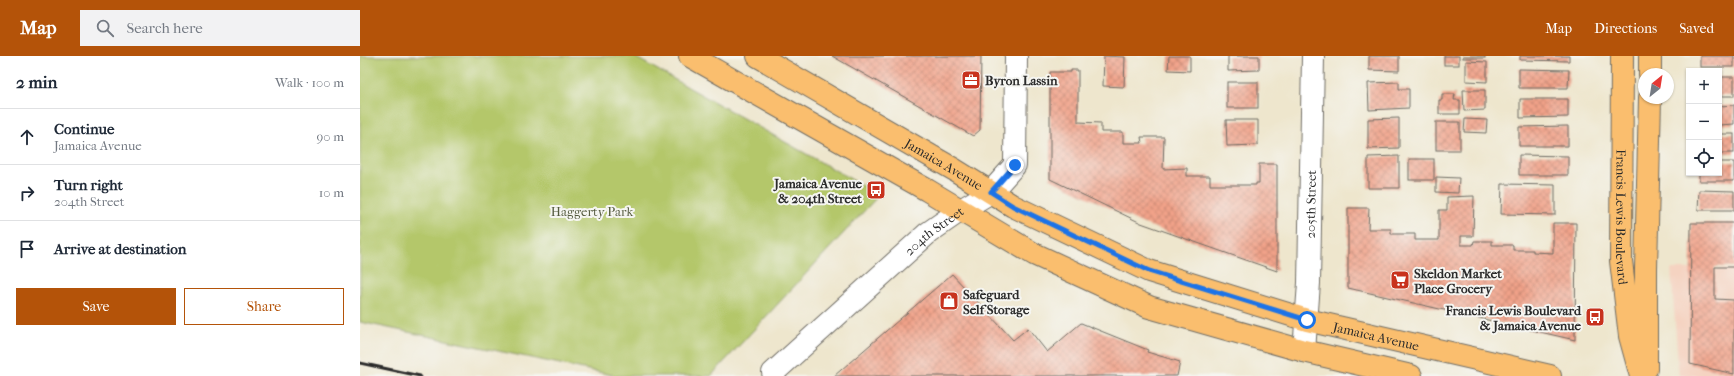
<!DOCTYPE html>
<meta charset="utf-8">
<style>
body{margin:0;font-family:"IM FELL French Canon",serif;background:#f2f2f3;color:#1f2937}
.controls{position:absolute;right:12px;top:12px;display:grid;overflow:hidden;border-radius:0px;box-shadow:0 1px 3px #0004}
.controls button{width:36px;height:36px;display:grid;place-items:center;padding:0;border:0;border-bottom:1px solid #e0e1e3;background:#fff;color:#1f2937;font:20px sans-serif}
.compass{position:absolute;left:1278px;top:12px;width:36px;height:36px;border-radius:50%;background:#fff;box-shadow:0 1px 3px #0004;rotate:30deg}
.stop{position:absolute;width:12px;height:12px;margin:-9px;border:3px solid #1a73e8;border-radius:50%;background:#fff}
.stop.end{background:#1a73e8;border-color:#fff;box-shadow:0 1px 4px #0008}
.list{margin:0;padding:0;list-style:none}
h2{display:flex;justify-content:space-between;align-items:center;height:52px;margin:0;padding:0 16px;font-size:17px}
h2 small{font-size:13px;font-weight:400;color:#747a83}
.list li{display:grid;grid-template-columns:26px 1fr auto;gap:12px;align-items:center;box-sizing:border-box;height:56px;padding:0 16px;border-top:1px solid #e0e1e3}
.list b{display:block;font-size:15px;white-space:nowrap}
.list p{margin:0;font-size:13px;white-space:nowrap;color:#747a83}
.list em{font-size:13px;font-style:normal;color:#747a83}
.actions{display:flex;gap:8px;padding:12px 16px}
.actions a{flex:1;padding:9px 0;border:1px solid #b45309;border-radius:0px;text-align:center;font-size:14px;color:#b45309}
.actions .main{background:#b45309;color:#fff}
.icon{flex:none;width:22px;height:22px;fill:none;stroke:currentColor;stroke-width:2;stroke-linecap:round;stroke-linejoin:round}
.map{position:relative;flex:none;width:1374px;height:320px;overflow:hidden}
header{display:flex;align-items:center;gap:24px;box-sizing:border-box;height:56px;padding:0 20px;background:#b45309;color:#fff}
header strong{font-size:19px}
nav{display:flex;gap:22px;margin-inline-start:auto;font-size:14px}
.search{width:280px;height:36px;background:#f2f2f3;display:flex;align-items:center;gap:10px;box-sizing:border-box;padding:0 14px;border-radius:0px;color:#747a83;font-size:15px}
main{display:flex}
aside{flex:1;background:#fff}
.map>svg:first-child{display:block}
.built{fill:#f5d3c1}
.park{fill:#b4c76a;stroke:#70794a}
.building{fill:url(#building-cross-hatch)}
.lines{fill:none;stroke-linecap:round;stroke-linejoin:round}
.street-casing{stroke:#6f6c64;stroke-width:24}
.primary-casing{stroke:#6f6c64;stroke-width:24}
.street{stroke:#fff;stroke-width:22}
.primary{stroke:#fabe6e;stroke-width:22}
.rail{stroke:#2b2b2b;stroke-width:3}
.route{stroke:#1a73e8;stroke-width:5}
.labels{text-anchor:middle;dominant-baseline:central;stroke-width:4;stroke-linejoin:round;paint-order:stroke}
.poi-label{font-size:13px;font-weight:bold;fill:#2b2b2b;stroke:#f6f6f2;text-anchor:start}
.street-label{font-size:13px;fill:#2b2b2b;stroke:#f6f6f2}
.park-label{font-size:13px;fill:#545a3e;stroke:#f6f6f2}
</style>
<header>
<strong>Map</strong>
<div class="search"><svg class="icon" aria-label="search" viewBox="0 0 24 24"><circle cx="10" cy="10" r="6"/><path d="M15 15l6 6"/></svg>Search here</div>
<nav><a>Map</a><a>Directions</a><a>Saved</a></nav>
</header>
<main>
<aside>
<h2>2 min<small>Walk · 100 m</small></h2>
<ul class="list">
<li><svg class="icon" aria-label="ahead" viewBox="0 0 24 24"><path d="M12 20V5M6 11l6-6 6 6"/></svg><div><b>Continue</b><p>Jamaica Avenue</p></div><em>90 m</em></li>
<li><svg class="icon" aria-label="right" viewBox="0 0 24 24"><path d="M7 20v-9h11M14 6l5 5-5 5"/></svg><div><b>Turn right</b><p>204th Street</p></div><em>10 m</em></li>
<li><svg class="icon" aria-label="arrive" viewBox="0 0 24 24"><path d="M6 21V4h12l-3 4 3 4H6"/></svg><div><b>Arrive at destination</b></div></li>
</ul>
<div class="actions"><a class="main">Save</a><a>Share</a></div>
</aside>
<div class="map">
<svg width="1374" height="320" viewBox="0 0 1374 320">
<defs>
<pattern id="building-cross-hatch" width="8" height="8" patternUnits="userSpaceOnUse"><rect width="8" height="8" fill="#f1a289"/><path d="M0 0l8 8M0 8l8-8" fill="none" stroke="#c38470"/></pattern>
</defs>
<rect width="100%" height="100%" fill="#f6f6f2"/>
<filter id="ink" filterUnits="userSpaceOnUse"><feTurbulence type="fractalNoise" baseFrequency=".025" numOctaves="2"/><feDisplacementMap in="SourceGraphic" scale="8" xChannelSelector="R" yChannelSelector="G"/><feConvolveMatrix kernelMatrix="1 2 1 2 8 2 1 2 1" color-interpolation-filters="sRGB"/></filter>
<filter id="wash" filterUnits="userSpaceOnUse"><feTurbulence type="fractalNoise" baseFrequency=".012" numOctaves="4" result="noise"/><feDisplacementMap in="SourceGraphic" scale="16" xChannelSelector="R" yChannelSelector="G"/><feGaussianBlur stdDeviation="0.9" result="paint"/><feColorMatrix in="noise" values="0 0 0 0 0 0 0 0 0 0 0 0 0 0 0 0 0 1.4 0 .05"/><feComposite in="paint" operator="in"/></filter>
<g filter="url(#wash)">
<rect width="100%" height="100%" fill="#eee6cd"/>
<path class="built" d="M1311,213H1374V320H1319Z"/>
<path class="park" d="M0,0H273L519,139L351,320H257L0,266Z"/>
<g id="blocks">
<g class="building">
<path d="M472,0H621L620,74L613,80Z"/>
<path d="M744,0L765,1L764,31L743,30Z"/>
<path d="M809,0H830V15L808,14Z"/>
<path d="M868,0H899V14L868,15Z"/>
<path d="M1009,0H1039V15L1009,14Z"/>
<rect x="1084" y="0" width="15" height="9"/>
<rect x="1103" y="0" width="22" height="2"/>
<path d="M1160,0H1209V5L1160,4Z"/>
<rect x="1340" y="0" width="34" height="11"/>
<path d="M1106,5L1127,6V26L1106,25Z"/>
<path d="M1159,13L1209,14L1208,32H1159Z"/>
<path d="M711,14H718V66L741,67V76H763V87H782L781,81H804L803,113L827,112V120H850V129H896V127H899V108H917V215L781,167L690,123V16H711Z"/>
<rect x="1359" y="21" width="15" height="19"/>
<rect x="867" y="26" width="31" height="26"/>
<path d="M1039,26V33H1049V52L1009,54L1008,27Z"/>
<path d="M1103,34H1125V54L1104,55Z"/>
<path d="M1082,38H1095L1094,44H1100V58H1079V44H1082Z"/>
<path d="M1160,43H1208V61L1160,62Z"/>
<path d="M1374,49V68L1359,69V50Z"/>
<path d="M1039,62V92L1008,93V63Z"/>
<path d="M1105,63L1127,64L1126,77L1104,76Z"/>
<path d="M866,64H898V89L867,90Z"/>
<rect x="1076" y="66" width="24" height="28"/>
<path d="M1208,70V90H1159V71Z"/>
<rect x="1359" y="78" width="15" height="19"/>
<path d="M1159,99L1208,100V119H1159Z"/>
<path d="M1039,100V132H1008V101Z"/>
<rect x="1049" y="103" width="25" height="21"/>
<path d="M1359,106H1374V125H1339V117H1359Z"/>
<path d="M1076,121L1099,122L1098,137L1076,136Z"/>
<path d="M1142,128L1195,129V159L1141,158Z"/>
<path d="M1339,134L1374,135V154H1338Z"/>
<path d="M1114,140L1113,180H1101V189H1113L1114,185H1132V189H1153V194H1173V196L1193,197V167H1216L1215,284L988,232V152H1009L1008,173H1031V178H1055V184H1079V154H1087V141Z"/>
<path d="M1331,167H1374V211H1355V243L1374,244V318L1330,308Z"/>
<path d="M592,218L653,284L668,272L687,296L721,267L788,294L787,296L820,306L817,320H474Z"/>
</g>
</g>
</g>
<g filter="url(#ink)">
<use href="#blocks" fill-opacity="0" stroke="#6f6c64" stroke-width="1"/>
<g class="lines">
<defs>
<g id="street">
<path id="s1" d="M944,295L949,227L953,0"/>
<path id="s2" d="M413,317L568,177L601,154L631,136L655,109L656,0"/>
</g>
<g id="primary">
<path d="M330,0L567,134L674,198L789,251L944,295L1051,320"/>
<path id="s3" d="M398,0L595,114L653,150L789,215L947,264L1190,320"/>
<path id="s4" d="M1262,0L1261,205L1270,280L1281,320"/>
<path d="M1290,18V0"/>
<path d="M1286,313V213L1290,42"/>
</g>
</defs>
<use href="#street" class="street-casing"/>
<use href="#primary" class="primary-casing"/>
<use href="#street" class="street"/>
<use href="#primary" class="primary"/>
<path class="rail" d="M0,307L60,320"/>
</g>
</g>
<g class="lines" filter="url(#ink)">
<path class="route" d="M655,109L631,136L653,150L789,215L947,264"/>
</g>
<defs>
<symbol id="office-square" viewBox="-11 -11 22 22"><rect x="-9" y="-9" width="18" height="18" rx="4" fill="#c8321e" stroke="#f6f6f2"/><path d="M-6-3h4V-5.5h4V-3h4V5H-6ZM-1-4.5V-3h2v-1.5ZM-6 0V1H6V0Z" fill="#fff"/></symbol>
<symbol id="bus-square" viewBox="-11 -11 22 22"><rect x="-9" y="-9" width="18" height="18" rx="4" fill="#c8321e" stroke="#f6f6f2"/><path d="M-5-6H5V4H4V6H2V4H-2V6H-4V4H-5ZM-3.5-4V0h7V-4ZM-3.5 1.2v1.5H-2V1.2ZM2 1.2v1.5H3.5V1.2Z" fill="#fff"/></symbol>
<symbol id="supermarket-square" viewBox="-11 -11 22 22"><rect x="-9" y="-9" width="18" height="18" rx="4" fill="#c8321e" stroke="#f6f6f2"/><path d="M-6-5.5h2.5l.6 2H6L4.5 2H-2.5L-4.4-4H-6ZM-1.5 3.2a1.3 1.3 0 1 0 .1 0ZM3 3.2a1.3 1.3 0 1 0 .1 0Z" fill="#fff"/></symbol>
<symbol id="shop-square" viewBox="-11 -11 22 22"><rect x="-9" y="-9" width="18" height="18" rx="4" fill="#c8321e" stroke="#f6f6f2"/><path d="M-5-2.5h2.3a2.7 3.5 0 0 1 5.4 0H5L5.5 6h-11ZM-1.5-2.5h3a1.5 2.3 0 0 0-3 0Z" fill="#fff"/></symbol>
</defs>
<g fill-rule="evenodd">
<use href="#office-square" x="600" y="13" width="22" height="22"/>
<use href="#bus-square" x="505" y="123" width="22" height="22"/>
<use href="#supermarket-square" x="1029" y="213" width="22" height="22"/>
<use href="#shop-square" x="578" y="234" width="22" height="22"/>
<use href="#bus-square" x="1224" y="250" width="22" height="22"/>
</g>
<g class="labels">
<g class="poi-label">
<text x="625" y="24">Byron Lassin</text>
<text x="502" y="127" text-anchor="end">Jamaica Avenue<tspan x="502" dy="15">&amp; 204th Street</tspan></text>
<text x="1054" y="217">Skeldon Market<tspan x="1054" dy="15">Place Grocery</tspan></text>
<text x="603" y="238">Safeguard<tspan x="603" dy="15">Self Storage</tspan></text>
<text x="1221" y="254" text-anchor="end">Francis Lewis Boulevard<tspan x="1221" dy="15">&amp; Jamaica Avenue</tspan></text>
</g>
<g class="street-label">
<text stroke="none"><textPath href="#s3" startOffset="215">Jamaica Avenue</textPath></text>
<text stroke="none"><textPath href="#s1" startOffset="147">205th Street</textPath></text>
<text stroke="none"><textPath href="#s4" startOffset="161">Francis Lewis Boulevard</textPath></text>
<text stroke="none"><textPath href="#s2" startOffset="215">204th Street</textPath></text>
<text stroke="none"><textPath href="#s3" startOffset="683">Jamaica Avenue</textPath></text>
</g>
<g class="park-label">
<text x="232" y="155">Haggerty Park</text>
</g>
</g>
</svg>
<div class="controls">
<button>+</button>
<button>−</button>
<button><svg class="icon" aria-label="locate" viewBox="0 0 24 24"><circle cx="12" cy="12" r="6"/><path d="M12 2v4M12 18v4M2 12h4M18 12h4"/></svg></button>
</div>
<svg class="compass" viewBox="-18 -18 36 36"><path d="M0-13l5 13h-10z" fill="#e53935"/><path d="M0 13l5-13h-10z" fill="#747a83"/></svg>
<div class="stop" style="left:947px;top:264px"></div>
<div class="stop end" style="left:655px;top:109px"></div>
</div>
</main>
